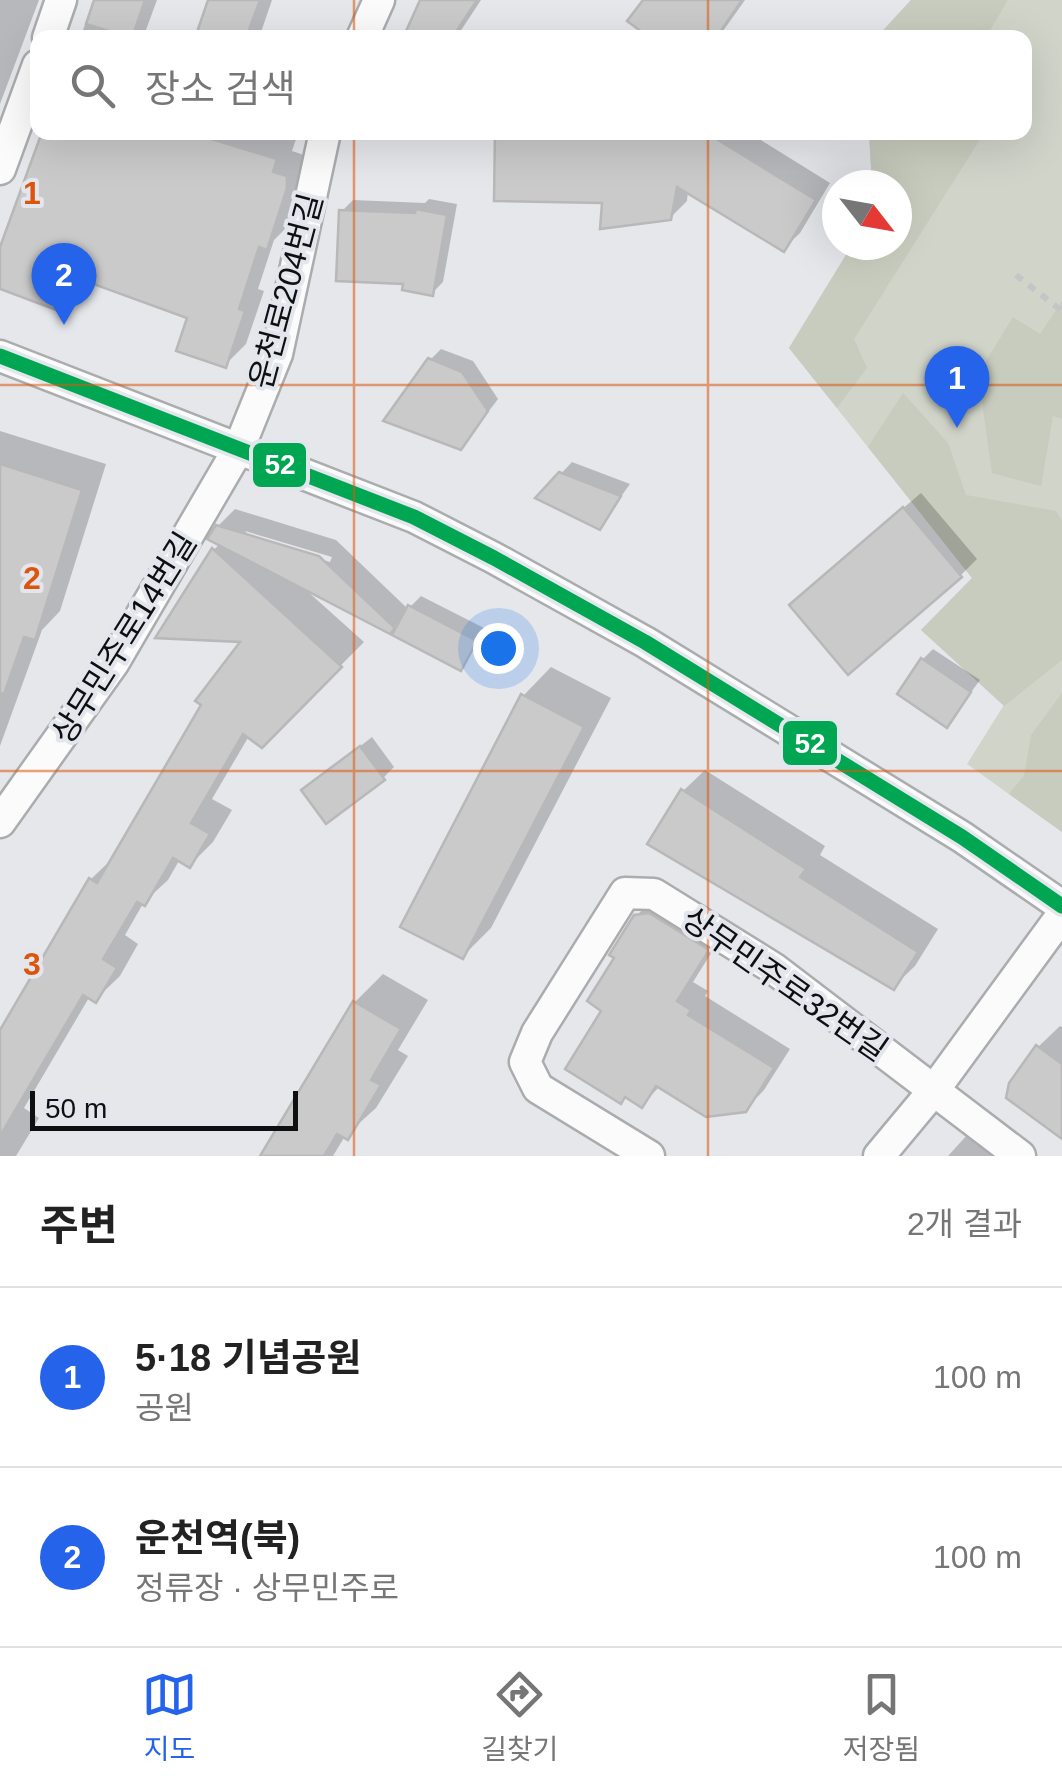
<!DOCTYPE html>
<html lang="ko">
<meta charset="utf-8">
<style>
body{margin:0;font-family:Helvetica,"Noto Sans KR",sans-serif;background:#f6f6f6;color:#222}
.compass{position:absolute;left:822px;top:170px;width:90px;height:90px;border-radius:50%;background:#fff;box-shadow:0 10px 40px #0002;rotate:121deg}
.scale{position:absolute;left:30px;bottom:25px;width:268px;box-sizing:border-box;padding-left:10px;border:5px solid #0e0f11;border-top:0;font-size:28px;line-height:35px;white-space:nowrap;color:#0e0f11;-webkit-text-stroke:8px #e3e6ed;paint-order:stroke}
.you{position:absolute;left:498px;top:648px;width:35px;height:35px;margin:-25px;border:8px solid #fff;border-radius:50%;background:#1a73e8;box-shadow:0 0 0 15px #1a73e833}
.badge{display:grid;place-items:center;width:65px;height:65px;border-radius:50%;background:#2563eb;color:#fff;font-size:32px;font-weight:700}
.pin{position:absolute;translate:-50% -82px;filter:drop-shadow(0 2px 5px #0008)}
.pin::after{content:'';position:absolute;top:52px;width:35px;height:30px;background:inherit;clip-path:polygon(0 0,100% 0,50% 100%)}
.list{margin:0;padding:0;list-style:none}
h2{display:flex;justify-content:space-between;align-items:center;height:130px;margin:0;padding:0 40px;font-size:42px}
h2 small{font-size:32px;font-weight:400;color:#767676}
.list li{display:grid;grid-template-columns:65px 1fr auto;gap:30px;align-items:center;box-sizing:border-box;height:180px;padding:0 40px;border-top:2px solid #e0e0e0}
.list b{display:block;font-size:38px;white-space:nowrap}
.list p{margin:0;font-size:32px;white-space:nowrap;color:#767676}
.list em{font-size:32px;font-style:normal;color:#767676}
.icon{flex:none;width:55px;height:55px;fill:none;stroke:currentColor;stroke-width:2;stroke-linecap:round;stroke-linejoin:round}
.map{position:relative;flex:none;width:1062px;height:1156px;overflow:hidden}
.search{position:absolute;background:#fff;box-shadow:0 10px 40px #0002;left:30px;right:30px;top:30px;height:110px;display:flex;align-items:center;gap:25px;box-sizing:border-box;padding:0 35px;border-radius:20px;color:#767676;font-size:38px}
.sheet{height:490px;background:#fff}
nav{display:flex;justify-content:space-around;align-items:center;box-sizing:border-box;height:140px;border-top:2px solid #e0e0e0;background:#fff;font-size:28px;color:#767676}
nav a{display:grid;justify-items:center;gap:5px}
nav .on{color:#2563eb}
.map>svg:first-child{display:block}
.green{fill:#d0d4c9}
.forest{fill:#c7ccbe}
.shadow{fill:#0003;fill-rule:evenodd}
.building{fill:#cacacb;stroke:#b8b8b9;stroke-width:2.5}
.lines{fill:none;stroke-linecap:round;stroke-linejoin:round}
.street-casing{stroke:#aaacae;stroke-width:35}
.path{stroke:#c5c5c7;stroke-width:6;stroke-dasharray:8 8;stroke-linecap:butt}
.street{stroke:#fbfbfc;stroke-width:30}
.bus-1-casing{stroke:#e3e6ed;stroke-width:22}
.bus-1{stroke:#00a651;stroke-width:15}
.grid{fill:none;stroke:#dd550c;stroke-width:2.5;stroke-opacity:0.55}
.labels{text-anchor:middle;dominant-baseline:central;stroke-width:8;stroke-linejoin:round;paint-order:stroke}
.street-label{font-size:32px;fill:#0e0f11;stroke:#e3e6ed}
.grid-label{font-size:32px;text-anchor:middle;font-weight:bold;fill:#dd550c;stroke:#e3e6ed;stroke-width:8;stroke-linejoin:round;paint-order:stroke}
.line-badge{stroke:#e3e6ed;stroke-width:4}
.badge-label{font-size:28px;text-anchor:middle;font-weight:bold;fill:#fff}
</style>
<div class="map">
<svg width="1062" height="1156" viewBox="0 0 1062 1156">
<rect width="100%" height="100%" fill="#e5e7eb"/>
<path class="green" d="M911,0H1062V832L967,764L1004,705L921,630L972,578L789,348L852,245H897V185H872L869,133L1024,132V38L877,37Z"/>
<g class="forest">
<path d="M911,0H1008L986,37H877Z"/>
<path d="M869,133H984L854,339L867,368L837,408L789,348L852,245H897V185H872Z"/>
<path d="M1062,301V419L1053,416L1041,486L992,473L978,374L1013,317L1040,334Z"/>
<path d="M903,393L948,443L966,495L1056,511L1062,521V660L1004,706L921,630L972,578L868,447Z"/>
<path d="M1062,693V832L1009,794L1024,776L1031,735Z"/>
</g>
<g class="shadow">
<path d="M0,0H39L0,104Z"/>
<path d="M94,0H157L143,38H80Z"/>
<path d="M211,0H272L259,38H197Z"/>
<path d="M423,0H481L456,38H406Z"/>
<path d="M646,0H745L718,38H655Z"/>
<path d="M45,132H277L296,139L292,151L307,156V166L288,226L274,240L258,289L264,291L246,344L225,365L190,317L80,276L55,307L0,287V253Z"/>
<path d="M498,132H748L830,183L800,233L783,249L688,191L687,201L670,218L604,200Z"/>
<path d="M429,199L457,204L443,282L432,293L406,281L342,211L353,200L425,203Z"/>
<path d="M441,349L473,361L498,399L461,448L430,360Z"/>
<path d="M0,431L106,464L60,611L42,630L0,746Z"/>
<path d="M572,462L630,484L599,527L539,497Z"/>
<path d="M921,493L977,559L961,575L809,588Z"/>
<path d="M235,509L336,540L408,609L421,596L486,629L460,668L402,619L390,631L306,590L364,642L262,745L249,736L212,799L232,810L213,842L190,865L180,859L168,880L144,902L125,935L138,944L120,976L96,999L90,996L24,1108L39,1118L16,1156H0V1041L91,879L115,856L245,640L214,550L220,543L218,526ZM245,531L332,557L330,562L252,538Z"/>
<path d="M933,649L980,680L947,725L922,660Z"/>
<path d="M551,667L611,698L491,928L463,956L523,696Z"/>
<path d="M372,737L394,767L383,778L304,790Z"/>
<path d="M705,770L825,846L820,855L938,929L915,966L893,987L683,791Z"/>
<path d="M656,897L725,931L693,982L708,991L705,996L790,1049L764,1090L745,1110L660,1086L642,1105L605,1010L590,1000L636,916Z"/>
<path d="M383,974L428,1000L398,1050L408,1056L376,1108L345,1136L333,1156H263L355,1002Z"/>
<path d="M1060,1026L1062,1027V1136L1038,1047Z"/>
<path d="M978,1123L1023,1156H948Z"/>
</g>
<g class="building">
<path d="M94,0H145L132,38L86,24Z"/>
<path d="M208,0H260L246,38H195Z"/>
<path d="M420,0H477L452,38H403Z"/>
<path d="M643,0H742L716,38H650L627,21Z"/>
<path d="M42,132H214L211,139L277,159L273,172L287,176V188L267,250L259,247L239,309L245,311L226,368L176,351L187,318L69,275L56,310L0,289V247Z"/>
<path d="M495,132H705L816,200L784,252L677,187L671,220L600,229L602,203L494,201Z"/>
<path d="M416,209L447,215L433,296L402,290L403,284L336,281L339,210L415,213Z"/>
<path d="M428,358L462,372L488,411L461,450L383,421Z"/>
<path d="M0,464L82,490L35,640L24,637L4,694L0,693Z"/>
<path d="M559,472L621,496L600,530L535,498Z"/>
<path d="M903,507L962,577L848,675L789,605Z"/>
<path d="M216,525L319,556L395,628L390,634L207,539Z"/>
<path d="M212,548L342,667L262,748L243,734L191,823L210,834L190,868L173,858L145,906L137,902L103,959L117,968L96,1003L83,995L0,1136V1030L89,878L97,883L201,705L195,701L240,642L155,638Z"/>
<path d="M408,605L477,641L461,671L392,635Z"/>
<path d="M921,658L971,692L947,728L897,694Z"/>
<path d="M521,694L584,727L463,959L400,927Z"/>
<path d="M360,746L385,780L326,824L301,790Z"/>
<path d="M681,789L806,869L800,877L918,952L894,990L647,844Z"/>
<path d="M649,913L709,950L677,1001L691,1010L688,1015L774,1068L746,1112L706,1117L656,1086L642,1108L625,1097L621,1104L565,1069L601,1011L587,1001L614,958L609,955L634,915Z"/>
<path d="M353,1001L401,1029L371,1080L381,1085L348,1140L337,1134L324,1156H260Z"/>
<path d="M1036,1045L1062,1064V1139L1006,1098L1009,1083Z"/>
</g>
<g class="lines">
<defs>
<g id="street">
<path d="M48,38L61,0"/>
<path d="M362,38L379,0"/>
<path d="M0,169L38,65"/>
<path d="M0,356L414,517L494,558L645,642L962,837L1062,906"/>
<path d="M0,822L114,662L239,448L277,354L325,132"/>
<path d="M649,1156L538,1088L525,1062L537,1033L625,893L654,894L773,968L1020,1156"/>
<path d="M879,1156L934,1090L1062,915"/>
</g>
</defs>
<use href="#street" class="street-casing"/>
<path class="path" d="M1016,275L1062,311"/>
<use href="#street" class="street"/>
<defs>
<path id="bus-1" d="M0,356L414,517L494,558L645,642L962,837L1062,906"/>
</defs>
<use href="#bus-1" class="bus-1-casing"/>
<use href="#bus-1" class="bus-1"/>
</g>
<path class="grid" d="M354,0V38M708,0V38M354,132V1156M708,132V1156M0,385H1062M0,771H1062"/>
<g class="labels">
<g class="street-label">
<text transform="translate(286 291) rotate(-75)">운천로204번길</text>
<text transform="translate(124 638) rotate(-58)">상무민주로14번길</text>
<text transform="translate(785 984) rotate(35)">상무민주로32번길</text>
</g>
</g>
<g class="grid-label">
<text x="32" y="204">1</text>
<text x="32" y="589">2</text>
<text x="32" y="975">3</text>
</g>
<g class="line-badge">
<rect x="251" y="441" width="57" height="48" rx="10" fill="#00a651"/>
<rect x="781" y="719" width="58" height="48" rx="10" fill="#00a651"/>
</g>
<g class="badge-label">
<text x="280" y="474">52</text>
<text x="810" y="753">52</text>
</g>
</svg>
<svg class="compass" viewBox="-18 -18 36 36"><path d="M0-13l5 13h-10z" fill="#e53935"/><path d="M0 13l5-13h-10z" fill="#767676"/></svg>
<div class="scale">50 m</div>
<div class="you"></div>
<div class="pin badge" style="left:957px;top:428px">1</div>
<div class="pin badge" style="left:64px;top:325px">2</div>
<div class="search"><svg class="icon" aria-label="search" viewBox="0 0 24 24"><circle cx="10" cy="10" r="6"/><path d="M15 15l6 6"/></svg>장소 검색</div>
</div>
<section class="sheet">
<h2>주변<small>2개 결과</small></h2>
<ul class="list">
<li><span class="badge">1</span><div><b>5·18 기념공원</b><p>공원</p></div><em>100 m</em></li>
<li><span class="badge">2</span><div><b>운천역(북)</b><p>정류장 · 상무민주로</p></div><em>100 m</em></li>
</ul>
</section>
<nav>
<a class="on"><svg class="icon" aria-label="map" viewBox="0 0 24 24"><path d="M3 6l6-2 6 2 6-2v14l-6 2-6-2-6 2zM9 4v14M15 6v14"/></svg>지도</a>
<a><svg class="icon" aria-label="directions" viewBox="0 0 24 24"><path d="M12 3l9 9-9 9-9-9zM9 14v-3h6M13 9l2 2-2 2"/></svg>길찾기</a>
<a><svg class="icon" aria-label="saved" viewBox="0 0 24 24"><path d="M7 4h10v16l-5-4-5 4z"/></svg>저장됨</a>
</nav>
